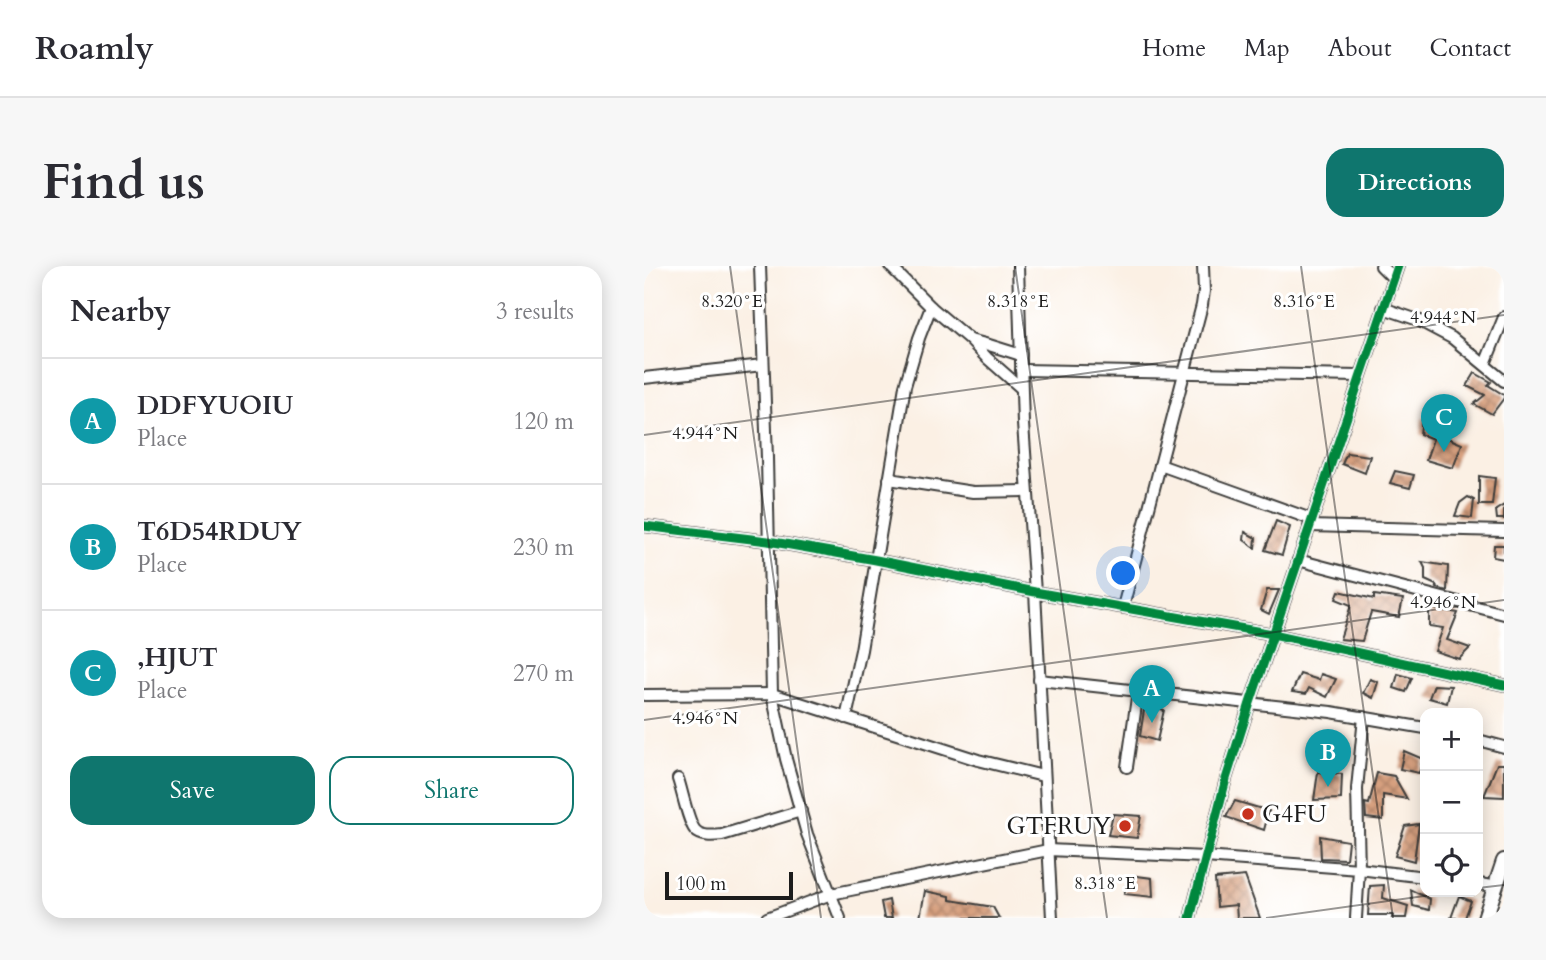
<!DOCTYPE html>
<meta charset="utf-8">
<style>
body{margin:0;font-family:Cardo,serif;background:#f7f7f7;color:#2b2b33}
.controls{position:absolute;right:21px;bottom:21px;display:grid;overflow:hidden;border-radius:14px;box-shadow:0 4px 18px #0003}
.controls button{width:63px;height:63px;display:grid;place-items:center;padding:0;border:0;border-bottom:2px solid #e1e1e2;background:#fff;color:#2b2b33;font:35px sans-serif}
.scale{position:absolute;left:21px;bottom:18px;width:128px;box-sizing:border-box;padding-left:7px;border:4px solid #1c1c1c;border-top:0;font-size:19px;line-height:24px;white-space:nowrap;color:#1c1c1c;-webkit-text-stroke:5px #fff;paint-order:stroke}
.you{position:absolute;left:480px;top:308px;width:24px;height:24px;margin:-18px;border:5px solid #fff;border-radius:50%;background:#1a73e8;box-shadow:0 0 0 10px #1a73e833}
.badge{display:grid;place-items:center;width:46px;height:46px;border-radius:50%;background:#0f766e;color:#fff;font-size:23px;font-weight:700}
.pin{position:absolute;translate:-50% -58px;filter:drop-shadow(0 2px 4px #0008)}
.pin::after{content:'';position:absolute;top:37px;width:24px;height:21px;background:inherit;clip-path:polygon(0 0,100% 0,50% 100%)}
.list{margin:0;padding:0;list-style:none}
h2{display:flex;justify-content:space-between;align-items:center;height:91px;margin:0;padding:0 28px;font-size:30px}
h2 small{font-size:23px;font-weight:400;color:#7c7c81}
.list li{display:grid;grid-template-columns:46px 1fr auto;gap:21px;align-items:center;box-sizing:border-box;height:126px;padding:0 28px;border-top:2px solid #e1e1e2}
.list b{display:block;font-size:26px;white-space:nowrap}
.list p{margin:0;font-size:23px;white-space:nowrap;color:#7c7c81}
.list em{font-size:23px;font-style:normal;color:#7c7c81}
.actions{display:flex;gap:14px;padding:21px 28px}
.actions a{flex:1;padding:16px 0;border:2px solid #0f766e;border-radius:21px;text-align:center;font-size:24px;color:#0f766e}
.actions .main{background:#0f766e;color:#fff}
.icon{flex:none;width:38px;height:38px;fill:none;stroke:currentColor;stroke-width:2;stroke-linecap:round;stroke-linejoin:round}
.map{position:relative;flex:none;width:860px;height:652px;overflow:hidden;border-radius:21px}
header{display:flex;align-items:center;gap:42px;box-sizing:border-box;height:98px;padding:0 35px;background:#fff;border-bottom:2px solid #e1e1e2}
header strong{font-size:33px}
nav{display:flex;gap:38px;margin-inline-start:auto;font-size:24px}
.intro{display:flex;align-items:center;justify-content:space-between;box-sizing:border-box;height:168px;padding:0 42px}
h1{margin:0;font-size:49px}
.button{padding:18px 32px;border-radius:21px;background:#0f766e;color:#fff;font-size:24px;font-weight:700}
main{display:flex;gap:42px;padding:0 42px}
aside{flex:1;background:#fff;border-radius:21px;box-shadow:0 4px 18px #0003}
.map>svg:first-child{display:block}
.building{fill:url(#building-cross-hatch)}
.lines{fill:none;stroke-linecap:round;stroke-linejoin:round}
.minor-casing{stroke:#3d3c3a;stroke-width:14}
.major-casing{stroke:#3d3c3a;stroke-width:18}
.minor{stroke:#fff;stroke-width:10}
.major{stroke:#fff;stroke-width:14}
.cycleway-casing{stroke:#fff;stroke-width:13}
.cycleway{stroke:#00873e;stroke-width:9}
.ticks{fill:none;stroke:#1c1c1c;stroke-width:2;stroke-opacity:0.45}
.poi-dot{fill:#c8321e;stroke:#fff;stroke-width:2.5}
.labels{text-anchor:middle;dominant-baseline:central;stroke-width:6;stroke-linejoin:round;paint-order:stroke}
.poi-label{font-size:24px;fill:#1c1c1c;stroke:#fff;text-anchor:start}
.ticks-label{font-size:18px;text-anchor:middle;fill:#1c1c1c;stroke:#fff;stroke-width:6;stroke-linejoin:round;paint-order:stroke}
</style>
<header>
<strong>Roamly</strong>
<nav><a>Home</a><a>Map</a><a>About</a><a>Contact</a></nav>
</header>
<div class="intro"><h1>Find us</h1><a class="button">Directions</a></div>
<main>
<aside>
<h2>Nearby<small>3 results</small></h2>
<ul class="list">
<li><span class="badge" style="background:#0f9aa8">A</span><div><b>DDFYUOIU</b><p>Place</p></div><em>120 m</em></li>
<li><span class="badge" style="background:#0f9aa8">B</span><div><b>T6D54RDUY</b><p>Place</p></div><em>230 m</em></li>
<li><span class="badge" style="background:#0f9aa8">C</span><div><b>,HJUT</b><p>Place</p></div><em>270 m</em></li>
</ul>
<div class="actions"><a class="main">Save</a><a>Share</a></div>
</aside>
<div class="map">
<svg width="860" height="652" viewBox="0 0 860 652">
<defs>
<pattern id="building-cross-hatch" width="8" height="8" patternUnits="userSpaceOnUse" patternTransform="scale(1.75)"><rect width="8" height="8" fill="#d7a07f"/><path d="M0 0l8 8M0 8l8-8" fill="none" stroke="#ae8267"/></pattern>
</defs>
<rect width="100%" height="100%" fill="#fff"/>
<filter id="ink" filterUnits="userSpaceOnUse"><feTurbulence type="fractalNoise" baseFrequency=".0143" numOctaves="2"/><feDisplacementMap in="SourceGraphic" scale="14" xChannelSelector="R" yChannelSelector="G"/><feConvolveMatrix kernelMatrix="1 2 1 2 8 2 1 2 1" color-interpolation-filters="sRGB"/></filter>
<filter id="wash" filterUnits="userSpaceOnUse"><feTurbulence type="fractalNoise" baseFrequency=".00686" numOctaves="4" result="noise"/><feDisplacementMap in="SourceGraphic" scale="28" xChannelSelector="R" yChannelSelector="G"/><feGaussianBlur stdDeviation="1.57" result="paint"/><feColorMatrix in="noise" values="0 0 0 0 0 0 0 0 0 0 0 0 0 0 0 0 0 1.4 0 .05"/><feComposite in="paint" operator="in"/></filter>
<g filter="url(#wash)">
<rect width="100%" height="100%" fill="#fbf0e4"/>
<g id="blocks">
<g class="building">
<path d="M831,107L847,116L844,119L860,129V132L848,148L830,138L841,129L823,120Z"/>
<path d="M778,152L788,157L787,165L818,178L809,202L782,194L789,173L776,168Z"/>
<path d="M703,187L726,190L721,207L698,198Z"/>
<path d="M751,205L770,209L766,222L746,217Z"/>
<path d="M835,210L851,212L848,239H835Z"/>
<path d="M824,231L830,234L828,252L811,250L816,237Z"/>
<path d="M860,239V253H853L852,244Z"/>
<path d="M632,255L646,261L638,289L621,284Z"/>
<path d="M601,266L612,272L611,282L600,274Z"/>
<path d="M850,279H860V293L849,291Z"/>
<path d="M778,296L804,300L803,325L793,322L792,319L781,314V302Z"/>
<path d="M623,324H635L625,348L617,344Z"/>
<path d="M695,325L730,333V329L759,333L755,351L727,346L718,375L696,373L707,339L692,333Z"/>
<path d="M785,342L814,347L803,374L826,382L815,393L791,385L799,362L785,360Z"/>
<path d="M656,408L675,414L677,408L692,413L683,431L665,422L662,428L648,426Z"/>
<path d="M754,408L768,412L762,426L750,422Z"/>
<path d="M726,413L734,416L729,432L719,427Z"/>
<path d="M790,419L807,420L803,437L785,432Z"/>
<path d="M501,438L520,444L513,475L496,470Z"/>
<path d="M760,485L779,493L775,507L756,503Z"/>
<path d="M853,498H860V531L840,530Z"/>
<path d="M674,506L698,508L697,533L670,534Z"/>
<path d="M733,507L750,510L763,533L739,529V554L722,552L721,537L725,538Z"/>
<path d="M591,535L625,545L620,564L582,551Z"/>
<path d="M469,548L497,550L493,572L464,569Z"/>
<path d="M775,558L770,595L751,590L761,560Z"/>
<path d="M676,570L704,575L702,593L677,592Z"/>
<path d="M485,609L508,612L509,631L480,628Z"/>
<path d="M601,610L616,652H593L592,639L573,641L571,613Z"/>
<path d="M740,619L739,632L764,640L762,652H748L749,649H724L726,620Z"/>
<path d="M767,624L786,633L785,644L769,640Z"/>
<path d="M281,625L306,630V634L349,641L355,652H276Z"/>
<path d="M815,630L827,635L821,652H807Z"/>
<path d="M245,634L248,652H240L237,636Z"/>
</g>
</g>
</g>
<g filter="url(#ink)">
<use href="#blocks" fill-opacity="0" stroke="#3d3c3a" stroke-width="2"/>
<g class="lines">
<defs>
<g id="minor">
<path d="M116,0L123,192L128,428L142,493L163,568L196,652"/>
<path d="M246,0L287,41L326,74L343,92L377,122"/>
<path d="M374,0L379,158L391,326L408,652"/>
<path d="M737,0L749,12"/>
<path d="M739,42L774,54L808,72L860,115"/>
<path d="M326,74L345,79L377,89"/>
<path d="M841,98L860,51"/>
<path d="M377,104L716,110"/>
<path d="M0,112L119,99"/>
<path d="M516,199L667,253"/>
<path d="M245,213L329,226L383,225"/>
<path d="M0,260L124,275L232,294L391,326L629,368L860,419"/>
<path d="M665,260L860,265"/>
<path d="M654,294L860,348"/>
<path d="M479,341L558,39L560,25L559,0"/>
<path d="M395,414L687,446L781,462"/>
<path d="M0,429L128,428L334,494L399,510"/>
<path d="M202,452L217,384L261,120L275,72L287,41"/>
<path d="M834,474L860,481"/>
<path d="M483,501L494,425"/>
<path d="M34,513C38,524 44,556 51,564C57,571 69,570 78,569L157,545"/>
<path d="M834,618L850,620"/>
<path d="M123,652L187,628L404,584L561,591L715,603L781,611"/>
<path d="M546,652L582,513L606,437L754,0"/>
<path d="M712,652L715,603L713,523L720,451"/>
</g>
<path id="major" d="M841,652L860,595"/>
</defs>
<use href="#minor" class="minor-casing"/>
<use href="#major" class="major-casing"/>
<use href="#minor" class="minor"/>
<use href="#major" class="major"/>
<defs>
<g id="cycleway">
<path d="M0,260L124,275L232,294L391,326L629,368L860,419"/>
<path d="M546,652L582,513L606,437L754,0"/>
</g>
</defs>
<use href="#cycleway" class="cycleway-casing"/>
<use href="#cycleway" class="cycleway"/>
</g>
</g>
<path class="ticks" d="M86,0L177,652M371,0L463,652M657,0L749,652M0,169L860,49M0,454L860,334M834,622L860,619M622,652L809,626"/>
<g class="poi-dot">
<circle cx="604" cy="548" r="7"/>
<circle cx="481" cy="560" r="7"/>
</g>
<g class="labels">
<g class="poi-label">
<text x="618" y="548">G4FU</text>
<text x="467" y="560" text-anchor="end">GTFRUY</text>
</g>
</g>
<g class="ticks-label">
<text x="88" y="41">8.320°E</text>
<text x="374" y="41">8.318°E</text>
<text x="660" y="41">8.316°E</text>
<text x="799" y="57">4.944°N</text>
<text x="61" y="173">4.944°N</text>
<text x="799" y="342">4.946°N</text>
<text x="61" y="458">4.946°N</text>
<text x="461" y="623">8.318°E</text>
</g>
</svg>
<div class="controls">
<button>+</button>
<button>−</button>
<button><svg class="icon" aria-label="locate" viewBox="0 0 24 24"><circle cx="12" cy="12" r="6"/><path d="M12 2v4M12 18v4M2 12h4M18 12h4"/></svg></button>
</div>
<div class="scale">100 m</div>
<div class="you"></div>
<div class="pin badge" style="left:508px;top:457px;background:#0f9aa8">A</div>
<div class="pin badge" style="left:684px;top:521px;background:#0f9aa8">B</div>
<div class="pin badge" style="left:800px;top:186px;background:#0f9aa8">C</div>
</div>
</main>
